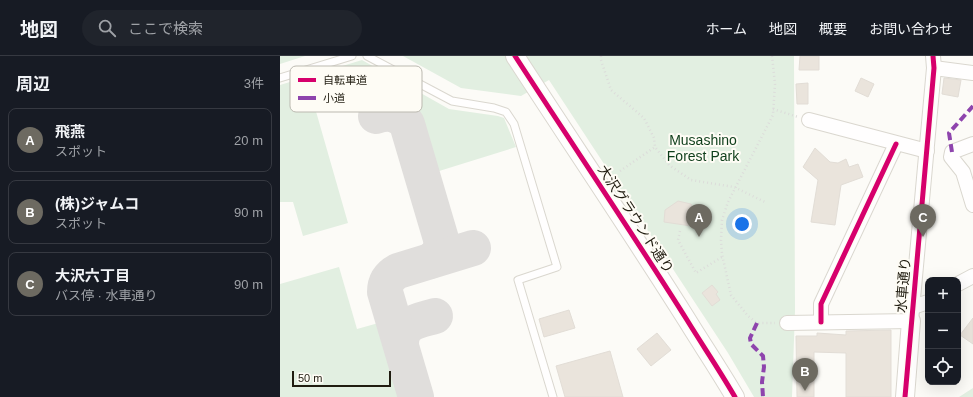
<!DOCTYPE html>
<html lang="ja">
<meta charset="utf-8">
<style>
body{margin:0;font-family:Helvetica,"Noto Sans JP",sans-serif;background:#20242c;color:#f1f3f6}
.controls{position:absolute;right:12px;bottom:12px;display:grid;overflow:hidden;border-radius:8px;box-shadow:0 4px 16px #0002}
.controls button{width:36px;height:36px;display:grid;place-items:center;padding:0;border:0;border-bottom:1px solid #363941;background:#171b24;color:#f1f3f6;font:20px sans-serif}
.scale{position:absolute;left:12px;bottom:10px;width:99px;box-sizing:border-box;padding-left:4px;border:2px solid #201c10;border-top:0;font-size:11px;line-height:14px;white-space:nowrap;color:#201c10;-webkit-text-stroke:3px #fefcf5;paint-order:stroke}
.you{position:absolute;left:462px;top:168px;width:14px;height:14px;margin:-10px;border:3px solid #fff;border-radius:50%;background:#1a73e8;box-shadow:0 0 0 6px #1a73e833}
.badge{display:grid;place-items:center;width:26px;height:26px;border-radius:50%;background:#6d6a61;color:#fff;font-size:13px;font-weight:700}
.pin{position:absolute;translate:-50% -33px;filter:drop-shadow(0 1px 2px #0008)}
.pin::after{content:'';position:absolute;top:21px;width:14px;height:12px;background:inherit;clip-path:polygon(0 0,100% 0,50% 100%)}
.list{margin:0;padding:0;list-style:none}
h2{display:flex;justify-content:space-between;align-items:center;height:52px;margin:0;padding:0 16px;font-size:17px}
h2 small{font-size:13px;font-weight:400;color:#9ea1a6}
.list li{display:grid;grid-template-columns:26px 1fr auto;gap:12px;align-items:center;box-sizing:border-box;height:64px;margin:0 8px 8px;padding:0 8px;border:1px solid #363941;border-radius:8px}
.list b{display:block;font-size:15px;white-space:nowrap}
.list p{margin:0;font-size:13px;white-space:nowrap;color:#9ea1a6}
.list em{font-size:13px;font-style:normal;color:#9ea1a6}
.icon{flex:none;width:22px;height:22px;fill:none;stroke:currentColor;stroke-width:2;stroke-linecap:round;stroke-linejoin:round}
.map{position:relative;flex:none;width:693px;height:341px;overflow:hidden}
header{display:flex;align-items:center;gap:24px;box-sizing:border-box;height:56px;padding:0 20px;background:#171b24;border-bottom:1px solid #363941}
header strong{font-size:19px}
nav{display:flex;gap:22px;margin-inline-start:auto;font-size:14px}
.search{width:280px;height:36px;background:#20242c;display:flex;align-items:center;gap:10px;box-sizing:border-box;padding:0 14px;border-radius:22px;color:#9ea1a6;font-size:15px}
main{display:flex}
aside{flex:1;background:#171b24}
.map>svg:first-child{display:block}
.green{fill:#e2efe1}
.lines{fill:none;stroke-linecap:round;stroke-linejoin:round}
.taxiway{stroke:#e0dedc;stroke-width:36}
.building{fill:#eae4dc;stroke:#e2ddd6}
.service-casing{stroke:#dad7cf;stroke-width:9}
.minor-casing{stroke:#dad7cf;stroke-width:16}
.tertiary-casing{stroke:#dad7cf;stroke-width:20}
.path{stroke:#dcdcda;stroke-width:2.5;stroke-dasharray:1 3;stroke-linecap:butt}
.service{stroke:#fffefe;stroke-width:7}
.minor{stroke:#fffefe;stroke-width:14}
.tertiary{stroke:#fffefe;stroke-width:18}
.quiet{stroke:#8e44ad;stroke-width:4;stroke-dasharray:8 4;stroke-linecap:butt}
.cycleway-casing{stroke:#fefcf5;stroke-width:8}
.cycleway{stroke:#d6006c;stroke-width:5}
.labels{text-anchor:middle;dominant-baseline:central;stroke-width:4;stroke-linejoin:round;paint-order:stroke}
.park-label{font-size:14px;fill:#0e3e1a;stroke:#fefcf5}
.street-label{font-size:14px;fill:#201c10;stroke:#fefcf5}
.key{fill:#fefcf5;stroke:#bbb9b0;stroke-width:1}
.key-label{font-size:11px;fill:#201c10}
</style>
<header>
<strong>地図</strong>
<div class="search"><svg class="icon" aria-label="search" viewBox="0 0 24 24"><circle cx="10" cy="10" r="6"/><path d="M15 15l6 6"/></svg>ここで検索</div>
<nav><a>ホーム</a><a>地図</a><a>概要</a><a>お問い合わせ</a></nav>
</header>
<main>
<aside>
<h2>周辺<small>3件</small></h2>
<ul class="list">
<li><span class="badge">A</span><div><b>飛燕</b><p>スポット</p></div><em>20 m</em></li>
<li><span class="badge">B</span><div><b>(株)ジャムコ</b><p>スポット</p></div><em>90 m</em></li>
<li><span class="badge">C</span><div><b>大沢六丁目</b><p>バス停 · 水車通り</p></div><em>90 m</em></li>
</ul>
</aside>
<div class="map">
<svg width="693" height="341" viewBox="0 0 693 341">
<rect width="100%" height="100%" fill="#fcfbf7"/>
<g class="green">
<path d="M0,0H25L0,8Z"/>
<path d="M123,0H514L515,255L512,341H474L448,297L269,24L241,40L181,32Z"/>
<path d="M82,4L169,53L218,60L224,62L236,91L156,116L139,57L97,34L35,52L68,167L23,180L13,146H0V29Z"/>
<path d="M59,211L77,273L102,266L121,341H0V228Z"/>
<path d="M693,332V341H679Z"/>
</g>
<g class="lines">
<g class="taxiway">
<path d="M96,60C108,56 118,57 127,68L161,183C162,194 158,200 150,205"/>
<path d="M121,288C121,266 138,265 155,260"/>
<path d="M136,341L105,236C105,226 109,220 118,215L193,192"/>
</g>
</g>
<g class="building">
<path d="M520,0H539V14H519Z"/>
<path d="M581,22L594,28L588,41L575,35Z"/>
<path d="M664,22L681,24L678,41L662,38Z"/>
<path d="M528,27V48H517L516,28Z"/>
<path d="M535,92L550,106L558,107L566,103L569,111L578,108L583,121L561,129L555,169L531,166L538,124L523,111Z"/>
<path d="M398,145L411,148L419,161L418,171L384,166L385,154Z"/>
<path d="M432,229L438,236L436,238L440,244L432,250L422,237Z"/>
<path d="M289,254L295,272L264,281L259,263Z"/>
<path d="M693,262V288L680,279Z"/>
<path d="M611,274V341H566V297L534,296V341H517L516,280H537V277L566,279V275Z"/>
<path d="M377,277L391,294L371,310L357,293Z"/>
<path d="M330,295L343,341H285L276,310Z"/>
</g>
<g class="lines">
<defs>
<g id="service">
<path d="M87,0L172,45L214,52L226,56L234,68L277,211L238,224L273,341"/>
<path d="M0,22L72,0"/>
</g>
<g id="minor">
<path d="M654,12L693,17"/>
<path d="M529,64L647,95"/>
<path d="M693,88L672,96L671,101L683,116L693,149"/>
<path d="M678,228L693,220"/>
<path d="M633,251L648,246"/>
<path d="M541,266V248L616,88"/>
<path d="M507,267L631,265L654,12L653,0"/>
</g>
<g id="tertiary">
<path d="M235,0C292,88 351,175 407,264C423,290 440,315 455,341"/>
<path d="M625,341L631,265"/>
</g>
</defs>
<use href="#service" class="service-casing"/>
<use href="#minor" class="minor-casing"/>
<use href="#tertiary" class="tertiary-casing"/>
<g class="path">
<path d="M321,0V4L331,34L364,62L374,82L375,91L389,109L411,124L454,131L487,147"/>
<path d="M492,0L495,28L493,59L448,146L442,164L441,184L442,198L451,239L468,260L477,267H495"/>
<path d="M493,53L518,61"/>
<path d="M340,115L375,91"/>
<path d="M400,175L398,184L416,217L442,201"/>
</g>
<use href="#service" class="service"/>
<use href="#minor" class="minor"/>
<use href="#tertiary" class="tertiary"/>
<g class="quiet">
<path d="M672,96L669,77L693,50"/>
<path d="M477,267L470,282L471,288L483,300L484,311L482,326L483,341"/>
</g>
<defs>
<g id="cycleway">
<path d="M235,0C292,88 351,175 407,264C423,290 440,315 455,341"/>
<path d="M541,266V248L616,88"/>
<path d="M625,341L654,12L653,0"/>
</g>
</defs>
<use href="#cycleway" class="cycleway-casing"/>
<use href="#cycleway" class="cycleway"/>
</g>
<g class="labels">
<g class="park-label">
<text x="423" y="84">Musashino<tspan x="423" dy="16">Forest Park</tspan></text>
</g>
<g class="street-label">
<text transform="translate(356 163) rotate(57)">大沢グラウンド通り</text>
<text transform="translate(623 229) rotate(-85)">水車通り</text>
</g>
</g>
<rect x="10" y="10" width="132" height="46" rx="6" class="key"/>
<rect x="18" y="22" width="18" height="4" fill="#d6006c"/>
<rect x="18" y="40" width="18" height="4" fill="#8e44ad"/>
<g class="key-label">
<text x="43" y="28">自転車道</text>
<text x="43" y="46">小道</text>
</g>
</svg>
<div class="controls">
<button>+</button>
<button>−</button>
<button><svg class="icon" aria-label="locate" viewBox="0 0 24 24"><circle cx="12" cy="12" r="6"/><path d="M12 2v4M12 18v4M2 12h4M18 12h4"/></svg></button>
</div>
<div class="scale">50 m</div>
<div class="you"></div>
<div class="pin badge" style="left:419px;top:181px">A</div>
<div class="pin badge" style="left:525px;top:335px">B</div>
<div class="pin badge" style="left:643px;top:181px">C</div>
</div>
</main>
